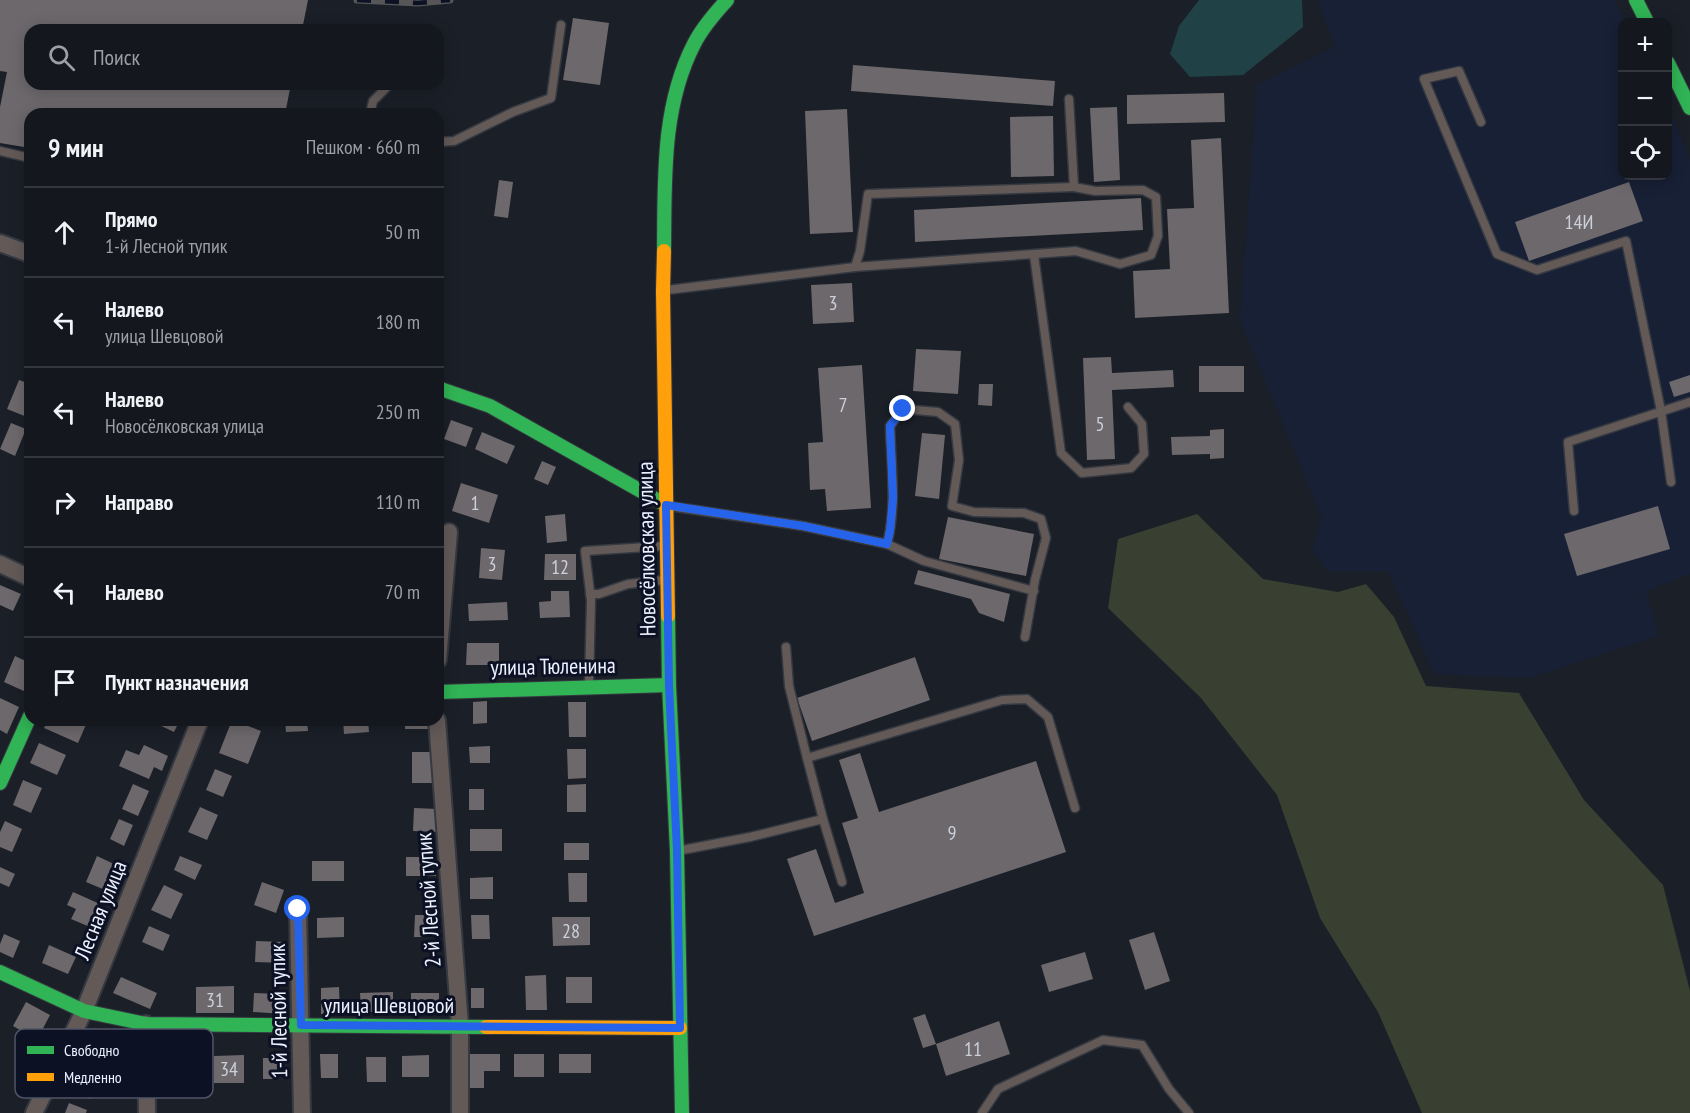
<!DOCTYPE html>
<html lang="ru">
<meta charset="utf-8">
<style>
body{margin:0;font-family:"PT Sans Narrow",sans-serif;background:#21242b;color:#f1f3f6}
.controls{position:absolute;right:18px;top:18px;display:grid;overflow:hidden;border-radius:12px;box-shadow:0 3px 15px #0003}
.controls button{width:54px;height:54px;display:grid;place-items:center;padding:0;border:0;border-bottom:2px solid #33363c;background:#14171e;color:#f1f3f6;font:30px sans-serif}
.stop{position:absolute;width:18px;height:18px;margin:-14px;border:4px solid #2563eb;border-radius:50%;background:#fff}
.stop.end{background:#2563eb;border-color:#fff;box-shadow:0 2px 6px #0008}
.list{margin:0;padding:0;list-style:none}
h2{display:flex;justify-content:space-between;align-items:center;height:78px;margin:0;padding:0 24px;font-size:26px}
h2 small{font-size:20px;font-weight:400;color:#9d9fa4}
.list li{display:grid;grid-template-columns:39px 1fr auto;gap:18px;align-items:center;box-sizing:border-box;height:90px;padding:0 24px;border-top:2px solid #33363c}
.list b{display:block;font-size:22px;white-space:nowrap}
.list p{margin:0;font-size:20px;white-space:nowrap;color:#9d9fa4}
.list em{font-size:20px;font-style:normal;color:#9d9fa4}
.icon{flex:none;width:33px;height:33px;fill:none;stroke:currentColor;stroke-width:2;stroke-linecap:round;stroke-linejoin:round}
.map{position:relative;flex:none;width:1690px;height:1113px;overflow:hidden}
.search{position:absolute;background:#14171e;box-shadow:0 3px 15px #0003;left:24px;top:24px;width:420px;height:66px;display:flex;align-items:center;gap:15px;box-sizing:border-box;padding:0 21px;border-radius:18px;color:#9d9fa4;font-size:22px}
.panel{position:absolute;background:#14171e;box-shadow:0 3px 15px #0003;left:24px;top:108px;width:420px;height:618px;border-radius:18px}
.map>svg:first-child{display:block}
.built{fill:#182036}
.green{fill:#394031}
.water{fill:#204247}
.building{fill:#6d686b}
.lines{fill:none;stroke-linecap:round;stroke-linejoin:round}
.lane-casing{stroke:#353941;stroke-width:11}
.street-casing{stroke:#353941;stroke-width:20}
.fast-casing{stroke:#353941;stroke-width:16}
.slow-casing{stroke:#353941;stroke-width:16}
.lane{stroke:#635a58;stroke-width:8}
.street{stroke:#635a58;stroke-width:16}
.fast{stroke:#30b455;stroke-width:14}
.slow{stroke:#ff9f0a;stroke-width:14}
.rail-casing{stroke:#565558;stroke-width:7}
.rail{stroke:#0c1224;stroke-width:4.5;stroke-dasharray:14;stroke-linecap:butt}
.route{stroke:#2563eb;stroke-width:8}
.labels{text-anchor:middle;dominant-baseline:central;stroke-width:6;stroke-linejoin:round;paint-order:stroke}
.number-label{font-size:20px;fill:#ccd0da}
.street-label{font-size:22px;fill:#ecf2ff;stroke:#0c1224}
.key{fill:#0c1224;stroke:#4f5566;stroke-width:1.5}
.key-label{font-size:16px;fill:#ecf2ff}
</style>
<div class="map">
<svg width="1690" height="1113" viewBox="0 0 1690 1113">
<rect width="100%" height="100%" fill="#1b1f28"/>
<path class="built" d="M1318,0H1614L1626,22H1622V176H1668V107L1677,127L1690,161V574L1646,591L1658,636L1529,678L1435,674L1388,571H1328L1312,549L1322,518L1240,320L1257,85L1335,47Z"/>
<path class="green" d="M1197,514L1263,579L1338,592L1366,584L1394,617L1426,686L1519,693L1584,800L1663,885L1690,991V1113H1422L1378,1012L1320,918L1277,795L1201,698L1108,608L1118,539Z"/>
<path class="water" d="M1199,0H1302L1303,27L1243,75L1190,77L1170,54L1179,26Z"/>
<g class="building">
<path d="M0,0H308L302,30H30V84H291L285,114H30V148L0,143V107L7,72L0,71Z"/>
<path d="M573,18L609,23L600,85L563,80Z"/>
<path d="M853,65L1055,81L1053,106L851,91Z"/>
<path d="M1224,93L1225,122L1127,124V95Z"/>
<path d="M1117,107L1120,180L1094,182L1090,108Z"/>
<path d="M847,109L853,232L810,234L805,111Z"/>
<path d="M1053,116L1054,176L1011,177L1010,117Z"/>
<path d="M1221,138L1229,313L1135,318L1133,271L1170,269L1167,209L1194,208L1191,140Z"/>
<path d="M499,180L513,182L508,218L494,216Z"/>
<path d="M1629,182L1643,221L1529,261L1515,222Z"/>
<path d="M1141,198L1143,230L915,242L914,210Z"/>
<path d="M852,283L854,322L813,324L811,285Z"/>
<path d="M916,349L961,351L958,394L913,391Z"/>
<path d="M1111,357L1112,373L1173,370L1174,387L1112,390L1115,459L1087,460L1083,358Z"/>
<path d="M862,365L871,508L827,511L825,489L810,490L808,443L823,442L818,368Z"/>
<rect x="1199" y="366" width="45" height="26"/>
<path d="M1690,375V392L1674,397L1669,382Z"/>
<path d="M19,380L30,384V411L27,417L7,409Z"/>
<path d="M979,384H993L992,406L978,405Z"/>
<path d="M451,420L473,428L466,447L444,439Z"/>
<path d="M11,423L26,429L15,456L0,449Z"/>
<path d="M1224,429V458L1210,459V454L1172,455L1171,437L1210,436V430Z"/>
<path d="M482,432L515,446L507,464L475,449Z"/>
<path d="M922,433L945,435L939,499L915,496Z"/>
<path d="M542,461L556,467L548,485L534,479Z"/>
<path d="M461,483L498,495L489,523L452,511Z"/>
<path d="M1658,506L1670,549L1577,576L1564,534Z"/>
<path d="M565,514L567,541L547,543L545,516Z"/>
<path d="M948,517L1034,534L1026,576L939,559Z"/>
<path d="M481,548L505,550L502,580L479,578Z"/>
<path d="M545,554H576V580H544Z"/>
<path d="M918,570L1010,594L1004,622L979,613L971,599L914,584Z"/>
<path d="M0,585L21,594L13,611L0,605Z"/>
<path d="M551,591H569L570,617L540,618L539,602L551,601Z"/>
<path d="M507,602L508,620L469,621L468,604Z"/>
<path d="M467,643H499V665H466Z"/>
<path d="M15,656L30,663V682L26,692L4,682Z"/>
<path d="M915,657L930,700L812,741L797,698Z"/>
<path d="M0,698L19,707L7,734L0,730Z"/>
<path d="M487,701V723L473,724V702Z"/>
<path d="M568,702H586V737H569Z"/>
<path d="M48,720H88L78,743L44,728Z"/>
<path d="M158,720H180L174,732L157,724Z"/>
<path d="M232,720L261,731L248,764L219,753Z"/>
<path d="M285,720H307L308,731L286,732Z"/>
<path d="M343,720H368L369,732L344,734Z"/>
<rect x="405" y="720" width="27" height="9"/>
<path d="M39,743L66,755L57,775L30,763Z"/>
<path d="M144,745L168,756L162,771L154,767L149,779L119,766L126,750L139,755Z"/>
<path d="M490,746V763H470L469,747Z"/>
<path d="M567,749H586V778L568,779Z"/>
<rect x="412" y="752" width="24" height="31"/>
<path d="M860,753L879,812L1036,761L1066,852L814,936L787,859L816,849L835,903L864,893L842,823L858,818L839,760Z"/>
<path d="M215,769L232,776L223,797L206,790Z"/>
<path d="M23,780L42,788L31,813L13,805Z"/>
<path d="M133,784L149,791L138,816L122,809Z"/>
<path d="M586,784V812H567V785Z"/>
<rect x="469" y="789" width="15" height="21"/>
<path d="M200,807L218,815L207,840L188,832Z"/>
<path d="M414,808L438,809L437,832L413,831Z"/>
<path d="M119,819L133,825L124,846L110,839Z"/>
<path d="M5,821L22,829L12,852L0,847V832Z"/>
<rect x="470" y="829" width="32" height="22"/>
<rect x="564" y="843" width="25" height="17"/>
<path d="M97,856L116,865L105,890L86,882Z"/>
<path d="M180,856L202,865L195,880L174,870Z"/>
<rect x="406" y="857" width="30" height="19"/>
<rect x="312" y="861" width="32" height="20"/>
<path d="M0,867L15,874L9,887L0,883Z"/>
<path d="M568,873H587V902H569Z"/>
<path d="M493,877V899H470V878Z"/>
<path d="M262,882L284,890L276,913L254,905Z"/>
<path d="M164,885L183,894L171,919L151,910Z"/>
<path d="M73,892L100,904L90,927L71,919L76,909L67,905Z"/>
<path d="M415,915H431L430,937H414Z"/>
<path d="M471,915H489L490,939H472Z"/>
<path d="M344,917V937L317,938V918Z"/>
<path d="M552,917H590V945L553,946Z"/>
<path d="M149,926L170,935L163,951L142,942Z"/>
<path d="M1154,932L1170,981L1145,990L1129,940Z"/>
<path d="M4,934L20,941L13,958L0,952V944Z"/>
<path d="M256,941L284,942V963L255,962Z"/>
<path d="M49,945L76,957L68,974L42,963Z"/>
<path d="M1085,952L1093,979L1049,992L1041,965Z"/>
<path d="M546,975L547,1010H526L525,976Z"/>
<path d="M121,977L157,993L150,1009L113,993Z"/>
<rect x="566" y="977" width="26" height="26"/>
<path d="M234,986V1013H196V987Z"/>
<path d="M339,987L340,1013L321,1014V988Z"/>
<rect x="471" y="988" width="13" height="20"/>
<path d="M393,992V1012H361L360,993Z"/>
<path d="M254,993L284,994V1014L253,1012Z"/>
<rect x="411" y="993" width="28" height="19"/>
<path d="M26,1002L50,1015L37,1040L13,1026Z"/>
<path d="M925,1014L936,1044L923,1048L913,1018Z"/>
<path d="M999,1021L1010,1054L946,1076L936,1044Z"/>
<path d="M320,1054H338V1078H321Z"/>
<path d="M469,1054H500V1071H484V1088H469Z"/>
<rect x="514" y="1054" width="30" height="23"/>
<rect x="559" y="1054" width="32" height="19"/>
<path d="M244,1055V1083H214V1056Z"/>
<path d="M429,1055V1077H402V1056Z"/>
<path d="M366,1057H386V1082H367Z"/>
<rect x="263" y="1058" width="14" height="21"/>
<path d="M85,1068L101,1076L90,1099L74,1092Z"/>
<path d="M69,1103L87,1110L86,1113H65Z"/>
</g>
<g class="lines">
<defs>
<g id="lane">
<path d="M370,114L373,101L390,84"/>
<path d="M1481,122L1459,71L1424,79L1497,254L1537,270L1626,241L1661,411L1671,482"/>
<path d="M438,142L454,141L513,112L551,98L561,25"/>
<path d="M0,151L30,158"/>
<path d="M1034,255L1061,453L1082,473L1131,468L1144,454L1142,424L1128,407"/>
<path d="M855,267L1076,251L1120,264L1151,255L1158,236L1156,197L1143,190L1095,191L1074,187L1069,99"/>
<path d="M667,290L855,267L860,251L868,194L1074,187"/>
<path d="M669,506L803,526L887,544C897,506 891,465 890,426L903,409L938,412L955,424L959,460L952,506L974,512L1024,513L1041,519L1046,538L1035,580L1025,637"/>
<path d="M1574,511L1568,442L1690,402"/>
<path d="M887,544L924,561L1034,591"/>
<path d="M590,594H599L628,584L665,580"/>
<path d="M786,647L789,686L807,758"/>
<path d="M589,684L591,600L585,551L663,546"/>
<path d="M823,819L842,882"/>
<path d="M682,850L750,837L823,819L807,758L1002,700L1027,699L1048,717L1075,808"/>
<path d="M982,1113L998,1089L1103,1040L1142,1045L1169,1089L1189,1113"/>
</g>
<g id="street">
<path d="M0,243L30,254"/>
<path d="M0,564L30,578"/>
<path d="M438,660L449,532"/>
<path d="M437,720L460,1026V1113"/>
<path d="M298,909L302,1113"/>
<path d="M146,1024L147,1113"/>
<path d="M34,1113L84,1011L200,720"/>
</g>
<g id="fast">
<path d="M1636,0L1647,22"/>
<path d="M1668,63L1690,108"/>
<path d="M664,251C665,182 661,108 694,44C702,28 715,13 727,0"/>
<path d="M438,388L490,406L666,505"/>
<path d="M668,616L669,685L677,851L682,1113"/>
<path d="M438,692L669,685"/>
<path d="M0,783L30,716"/>
<path d="M0,972L84,1011L146,1024L486,1027"/>
</g>
<g id="slow">
<path d="M664,251L663,291L668,616"/>
<path d="M486,1027L680,1028"/>
</g>
</defs>
<use href="#lane" class="lane-casing"/>
<use href="#street" class="street-casing"/>
<use href="#fast" class="fast-casing"/>
<use href="#slow" class="slow-casing"/>
<use href="#lane" class="lane"/>
<use href="#street" class="street"/>
<use href="#fast" class="fast"/>
<use href="#slow" class="slow"/>
<defs>
<path id="rail" d="M357,0L418,3L450,0"/>
</defs>
<use href="#rail" class="rail-casing"/>
<use href="#rail" class="rail"/>
</g>
<g class="lines">
<path class="route" d="M298,909L301,1025L680,1028L677,850L669,686L666,505L803,526L887,544L890,531L893,498L890,426L903,409"/>
</g>
<g class="labels">
<g class="number-label">
<text x="1579" y="222">14И</text>
<text x="833" y="303">3</text>
<text x="843" y="405">7</text>
<text x="1100" y="424">5</text>
<text x="475" y="503">1</text>
<text x="492" y="564">3</text>
<text x="560" y="567">12</text>
<text x="952" y="833">9</text>
<text x="571" y="931">28</text>
<text x="215" y="1000">31</text>
<text x="973" y="1049">11</text>
<text x="229" y="1069">34</text>
</g>
<g class="street-label">
<text transform="translate(646 549) rotate(-91)">Новосёлковская улица</text>
<text transform="translate(553 666) rotate(-1)">улица Тюленина</text>
<text transform="translate(428 900) rotate(-94)">2-й Лесной тупик</text>
<text transform="translate(100 910) rotate(-68)">Лесная улица</text>
<text x="389" y="1005">улица Шевцовой</text>
<text transform="translate(278 1011) rotate(-91)">1-й Лесной тупик</text>
</g>
</g>
<rect x="15" y="1029" width="198" height="69" rx="9" class="key"/>
<rect x="27" y="1046" width="27" height="8" fill="#30b455"/>
<rect x="27" y="1073" width="27" height="8" fill="#ff9f0a"/>
<g class="key-label">
<text x="64" y="1056">Свободно</text>
<text x="64" y="1083">Медленно</text>
</g>
</svg>
<div class="controls">
<button>+</button>
<button>−</button>
<button><svg class="icon" aria-label="locate" viewBox="0 0 24 24"><circle cx="12" cy="12" r="6"/><path d="M12 2v4M12 18v4M2 12h4M18 12h4"/></svg></button>
</div>
<div class="stop" style="left:298px;top:909px"></div>
<div class="stop end" style="left:903px;top:409px"></div>
<div class="search"><svg class="icon" aria-label="search" viewBox="0 0 24 24"><circle cx="10" cy="10" r="6"/><path d="M15 15l6 6"/></svg>Поиск</div>
<section class="panel">
<h2>9 мин<small>Пешком · 660 m</small></h2>
<ul class="list">
<li><svg class="icon" aria-label="ahead" viewBox="0 0 24 24"><path d="M12 20V5M6 11l6-6 6 6"/></svg><div><b>Прямо</b><p>1-й Лесной тупик</p></div><em>50 m</em></li>
<li><svg class="icon" aria-label="left" viewBox="0 0 24 24"><path d="M17 20v-9H6M10 6l-5 5 5 5"/></svg><div><b>Налево</b><p>улица Шевцовой</p></div><em>180 m</em></li>
<li><svg class="icon" aria-label="left" viewBox="0 0 24 24"><path d="M17 20v-9H6M10 6l-5 5 5 5"/></svg><div><b>Налево</b><p>Новосёлковская улица</p></div><em>250 m</em></li>
<li><svg class="icon" aria-label="right" viewBox="0 0 24 24"><path d="M7 20v-9h11M14 6l5 5-5 5"/></svg><div><b>Направо</b></div><em>110 m</em></li>
<li><svg class="icon" aria-label="left" viewBox="0 0 24 24"><path d="M17 20v-9H6M10 6l-5 5 5 5"/></svg><div><b>Налево</b></div><em>70 m</em></li>
<li><svg class="icon" aria-label="arrive" viewBox="0 0 24 24"><path d="M6 21V4h12l-3 4 3 4H6"/></svg><div><b>Пункт назначения</b></div></li>
</ul>
</section>
</div>
